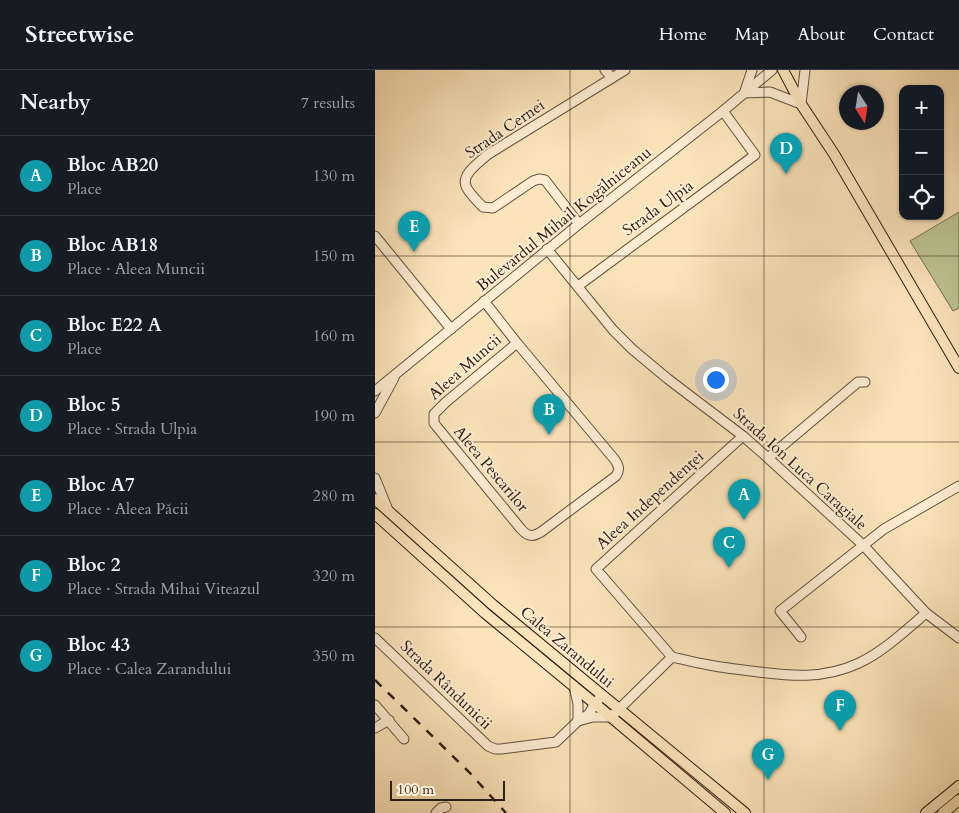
<!DOCTYPE html>
<meta charset="utf-8">
<style>
body{margin:0;font-family:Cardo,serif;background:#20242c;color:#f1f3f6}
.controls{position:absolute;right:15px;top:15px;display:grid;overflow:hidden;border-radius:10px;box-shadow:0 1px 4px #0004}
.controls button{width:45px;height:45px;display:grid;place-items:center;padding:0;border:0;border-bottom:1px solid #363941;background:#171b24;color:#f1f3f6;font:25px sans-serif}
.compass{position:absolute;left:464px;top:15px;width:45px;height:45px;border-radius:50%;background:#171b24;box-shadow:0 1px 4px #0004;rotate:168deg}
.scale{position:absolute;left:15px;bottom:12px;width:115px;box-sizing:border-box;padding-left:5px;border:2px solid #2c2014;border-top:0;font-size:14px;line-height:18px;white-space:nowrap;color:#2c2014;-webkit-text-stroke:4px #fdedd2;paint-order:stroke}
.you{position:absolute;left:340px;top:309px;width:18px;height:18px;margin:-12px;border:4px solid #fff;border-radius:50%;background:#1a73e8;box-shadow:0 0 0 8px #1a73e833}
.badge{display:grid;place-items:center;width:32px;height:32px;border-radius:50%;background:#7c3aed;color:#fff;font-size:16px;font-weight:700}
.pin{position:absolute;translate:-50% -41px;filter:drop-shadow(0 1px 2px #0008)}
.pin::after{content:'';position:absolute;top:26px;width:18px;height:15px;background:inherit;clip-path:polygon(0 0,100% 0,50% 100%)}
.list{margin:0;padding:0;list-style:none}
h2{display:flex;justify-content:space-between;align-items:center;height:65px;margin:0;padding:0 20px;font-size:21px}
h2 small{font-size:16px;font-weight:400;color:#9ea1a6}
.list li{display:grid;grid-template-columns:32px 1fr auto;gap:15px;align-items:center;box-sizing:border-box;height:80px;padding:0 20px;border-top:1px solid #363941}
.list b{display:block;font-size:19px;white-space:nowrap}
.list p{margin:0;font-size:16px;white-space:nowrap;color:#9ea1a6}
.list em{font-size:16px;font-style:normal;color:#9ea1a6}
.icon{flex:none;width:28px;height:28px;fill:none;stroke:currentColor;stroke-width:2;stroke-linecap:round;stroke-linejoin:round}
.map{position:relative;flex:none;width:584px;height:743px;overflow:hidden}
header{display:flex;align-items:center;gap:30px;box-sizing:border-box;height:70px;padding:0 25px;background:#171b24;border-bottom:1px solid #363941}
header strong{font-size:24px}
nav{display:flex;gap:28px;margin-inline-start:auto;font-size:18px}
main{display:flex}
aside{flex:1;background:#171b24}
.map>svg:first-child{display:block}
.green{fill:#bec490;stroke:#757252}
.lines{fill:none;stroke-linecap:round;stroke-linejoin:round}
.minor-casing{stroke:#60513e;stroke-width:11}
.major-casing{stroke:#2c2014;stroke-width:12}
.minor{stroke:#fdedd2;stroke-width:9}
.major{stroke:#fce4ba;stroke-width:10}
.rail{stroke:#2c2014;stroke-width:2.5;stroke-dasharray:9 9;stroke-linecap:butt}
.grid{fill:none;stroke:#2c2014;stroke-width:1;stroke-opacity:0.55}
.labels{text-anchor:middle;dominant-baseline:central;stroke-width:4;stroke-linejoin:round;paint-order:stroke}
.street-label{font-size:16px;fill:#2c2014;stroke:#fdedd2}
</style>
<header>
<strong>Streetwise</strong>
<nav><a>Home</a><a>Map</a><a>About</a><a>Contact</a></nav>
</header>
<main>
<aside>
<h2>Nearby<small>7 results</small></h2>
<ul class="list">
<li><span class="badge" style="background:#0f9aa8">A</span><div><b>Bloc AB20</b><p>Place</p></div><em>130 m</em></li>
<li><span class="badge" style="background:#0f9aa8">B</span><div><b>Bloc AB18</b><p>Place · Aleea Muncii</p></div><em>150 m</em></li>
<li><span class="badge" style="background:#0f9aa8">C</span><div><b>Bloc E22 A</b><p>Place</p></div><em>160 m</em></li>
<li><span class="badge" style="background:#0f9aa8">D</span><div><b>Bloc 5</b><p>Place · Strada Ulpia</p></div><em>190 m</em></li>
<li><span class="badge" style="background:#0f9aa8">E</span><div><b>Bloc A7</b><p>Place · Aleea Păcii</p></div><em>280 m</em></li>
<li><span class="badge" style="background:#0f9aa8">F</span><div><b>Bloc 2</b><p>Place · Strada Mihai Viteazul</p></div><em>320 m</em></li>
<li><span class="badge" style="background:#0f9aa8">G</span><div><b>Bloc 43</b><p>Place · Calea Zarandului</p></div><em>350 m</em></li>
</ul>
</aside>
<div class="map">
<svg width="584" height="743" viewBox="0 0 584 743">
<rect width="100%" height="100%" fill="#fce4ba"/>
<filter id="stains"><feTurbulence type="fractalNoise" baseFrequency=".004" numOctaves="4"/><feColorMatrix values="0 0 0 0 .2 0 0 0 0 .09 0 0 0 0 .02 0 0 0 .5 -.17"/></filter>
<radialGradient id="worn" r=".72"><stop offset=".6" stop-color="#630" stop-opacity="0"/><stop offset="1" stop-color="#630" stop-opacity=".3"/></radialGradient>
<path class="green" d="M584,142V238L578,241L535,171Z"/>
<g class="lines">
<defs>
<g id="minor">
<path d="M230,0L237,8"/>
<path d="M370,21L377,0"/>
<path d="M370,23L395,22L426,34L430,0"/>
<path d="M204,154L170,110L164,109L158,111L118,138L108,137C103,132 93,122 91,116C86,104 105,92 112,85L250,0"/>
<path d="M0,166L76,259"/>
<path d="M172,179L238,260L257,279L293,309L368,366L393,388L488,475L551,543L584,568"/>
<path d="M203,216L380,85L348,41"/>
<path d="M109,231L142,273L240,390C244,396 245,400 241,406L166,462C158,467 153,467 146,459L62,357L59,353V344L71,332L142,273"/>
<path d="M0,321L204,154L348,41L397,0"/>
<path d="M0,343L19,308"/>
<path d="M393,388L483,312H490"/>
<path d="M0,408L13,440"/>
<path d="M426,567L405,541L509,459L584,416"/>
<path d="M0,568L113,676L120,679H126L181,672L203,651L214,644L220,633L224,629"/>
<path d="M297,587L221,499L368,366"/>
<path d="M199,616L203,634V651"/>
<path d="M0,635L29,669"/>
<path d="M203,651L218,647H236L297,587C310,590 322,593 334,595C348,598 362,599 376,601C414,606 448,610 484,593C509,581 530,561 551,543"/>
<path d="M0,658L14,650"/>
<path d="M61,743L66,738L71,737"/>
</g>
<g id="major">
<path d="M408,0L426,34L459,84L584,298"/>
<path d="M0,429L118,535L370,743"/>
<path d="M0,444L110,543L236,647L350,743"/>
<path d="M551,743L584,716"/>
<path d="M568,743L584,730"/>
</g>
</defs>
<use href="#minor" class="minor-casing"/>
<use href="#major" class="major-casing"/>
<use href="#minor" class="minor"/>
<use href="#major" class="major"/>
<path class="rail" d="M0,610L95,703L131,743"/>
</g>
<path class="grid" d="M195,0V743M389,0V743M0,186H584M0,372H584M0,557H584"/>
<g class="labels">
<g class="street-label">
<text transform="translate(130 59) rotate(-34)">Strada Cernei</text>
<text transform="translate(283 138) rotate(-36)">Strada Ulpia</text>
<text transform="translate(189 149) rotate(-39)">Bulevardul Mihail Kogălniceanu</text>
<text transform="translate(90 297) rotate(-41)">Aleea Muncii</text>
<text transform="translate(116 399) rotate(50)">Aleea Pescarilor</text>
<text transform="translate(425 399) rotate(42)">Strada Ion Luca Caragiale</text>
<text transform="translate(275 430) rotate(-42)">Aleea Independenței</text>
<text transform="translate(192 577) rotate(40)">Calea Zarandului</text>
<text transform="translate(71 615) rotate(44)">Strada Rândunicii</text>
</g>
</g>
<rect width="100%" height="100%" filter="url(#stains)"/>
<rect width="100%" height="100%" fill="url(#worn)"/>
</svg>
<div class="controls">
<button>+</button>
<button>−</button>
<button><svg class="icon" aria-label="locate" viewBox="0 0 24 24"><circle cx="12" cy="12" r="6"/><path d="M12 2v4M12 18v4M2 12h4M18 12h4"/></svg></button>
</div>
<svg class="compass" viewBox="-18 -18 36 36"><path d="M0-13l5 13h-10z" fill="#e53935"/><path d="M0 13l5-13h-10z" fill="#9ea1a6"/></svg>
<div class="scale">100 m</div>
<div class="you"></div>
<div class="pin badge" style="left:369px;top:450px;background:#0f9aa8">A</div>
<div class="pin badge" style="left:174px;top:365px;background:#0f9aa8">B</div>
<div class="pin badge" style="left:354px;top:498px;background:#0f9aa8">C</div>
<div class="pin badge" style="left:411px;top:104px;background:#0f9aa8">D</div>
<div class="pin badge" style="left:39px;top:182px;background:#0f9aa8">E</div>
<div class="pin badge" style="left:465px;top:661px;background:#0f9aa8">F</div>
<div class="pin badge" style="left:393px;top:710px;background:#0f9aa8">G</div>
</div>
</main>
